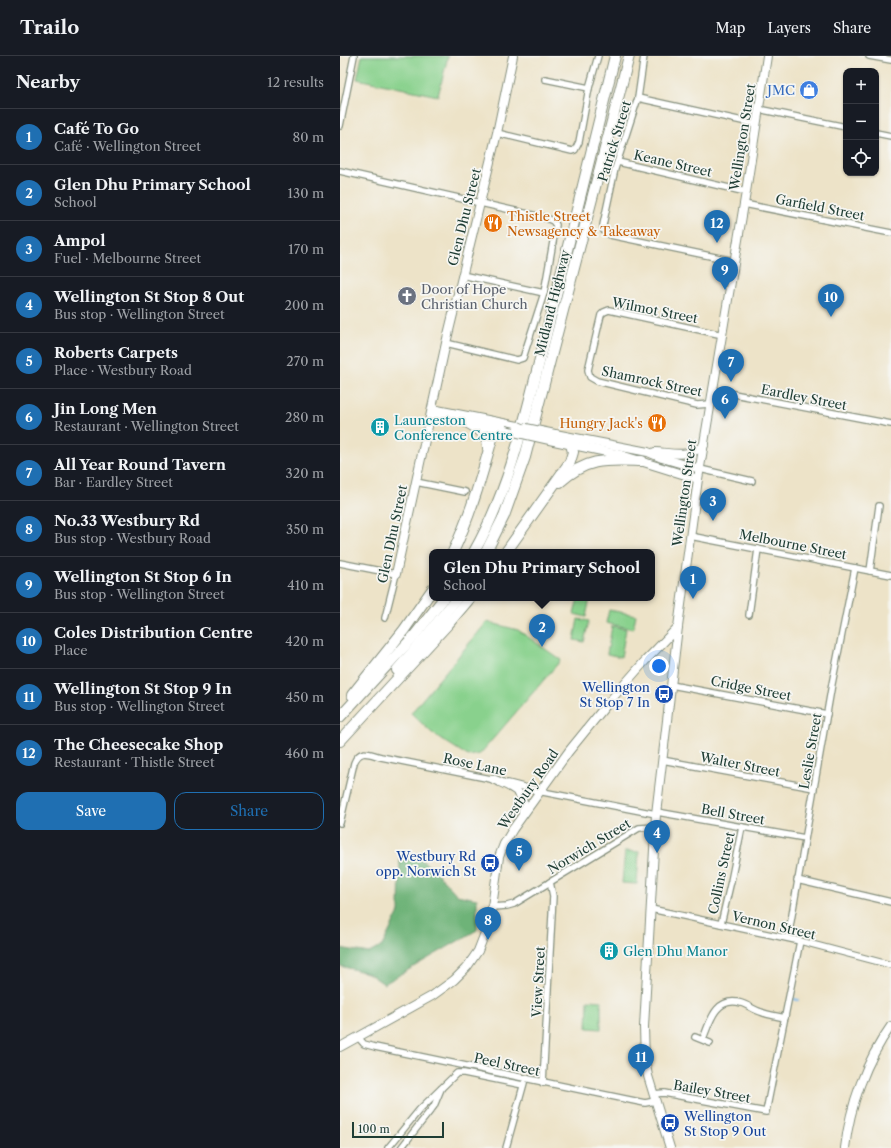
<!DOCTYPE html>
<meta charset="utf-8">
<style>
body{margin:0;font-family:"Libre Caslon Text",serif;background:#242831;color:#f1f3f6}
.controls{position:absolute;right:12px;top:12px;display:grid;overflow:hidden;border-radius:8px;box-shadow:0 1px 3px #0004}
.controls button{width:36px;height:36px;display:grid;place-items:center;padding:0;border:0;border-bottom:1px solid #363941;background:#171b24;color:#f1f3f6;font:20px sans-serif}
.scale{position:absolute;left:12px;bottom:10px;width:92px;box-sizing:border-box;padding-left:4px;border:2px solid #1f3d34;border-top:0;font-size:11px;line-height:14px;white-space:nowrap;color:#1f3d34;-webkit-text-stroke:3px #f6f6f2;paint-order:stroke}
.you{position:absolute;left:319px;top:610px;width:14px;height:14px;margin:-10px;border:3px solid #fff;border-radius:50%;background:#1a73e8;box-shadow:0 0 0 6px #1a73e833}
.badge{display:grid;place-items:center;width:26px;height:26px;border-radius:50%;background:#1f6fb2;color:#fff;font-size:13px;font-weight:700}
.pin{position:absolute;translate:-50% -33px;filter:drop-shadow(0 1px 2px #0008)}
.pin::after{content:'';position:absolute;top:21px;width:14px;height:12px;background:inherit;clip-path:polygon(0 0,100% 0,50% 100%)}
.popup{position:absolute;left:89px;top:493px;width:226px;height:52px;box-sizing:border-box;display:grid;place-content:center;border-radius:8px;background:#171b24;filter:drop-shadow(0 1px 3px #0005);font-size:13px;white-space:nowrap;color:#9ea1a6}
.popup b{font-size:15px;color:#f1f3f6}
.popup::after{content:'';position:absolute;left:50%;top:100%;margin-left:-8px;border:8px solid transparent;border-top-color:#171b24}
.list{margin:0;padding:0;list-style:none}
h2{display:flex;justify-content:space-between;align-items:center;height:52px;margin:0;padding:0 16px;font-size:17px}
h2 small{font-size:13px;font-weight:400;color:#9ea1a6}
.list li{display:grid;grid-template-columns:26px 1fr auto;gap:12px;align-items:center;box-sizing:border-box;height:56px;padding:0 16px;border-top:1px solid #363941}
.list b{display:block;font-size:15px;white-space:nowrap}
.list p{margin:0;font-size:13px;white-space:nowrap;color:#9ea1a6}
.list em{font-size:13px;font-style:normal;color:#9ea1a6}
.actions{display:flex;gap:8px;padding:12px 16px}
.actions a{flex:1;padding:9px 0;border:1px solid #1f6fb2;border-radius:12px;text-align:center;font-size:14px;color:#1f6fb2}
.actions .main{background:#1f6fb2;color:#fff}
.icon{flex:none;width:22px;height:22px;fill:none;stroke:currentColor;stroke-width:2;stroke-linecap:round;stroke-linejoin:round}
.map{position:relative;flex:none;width:551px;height:1092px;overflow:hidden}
header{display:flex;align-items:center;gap:24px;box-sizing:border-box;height:56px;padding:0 20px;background:#171b24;border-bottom:1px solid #363941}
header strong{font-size:19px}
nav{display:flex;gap:22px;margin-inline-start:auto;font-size:14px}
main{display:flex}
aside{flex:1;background:#171b24}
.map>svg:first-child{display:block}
.green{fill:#89d18d;stroke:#548760}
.forest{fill:#6eb378;stroke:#467856}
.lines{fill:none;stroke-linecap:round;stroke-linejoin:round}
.stream{stroke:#7abcef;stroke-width:2}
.street-casing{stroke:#86907e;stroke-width:8}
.secondary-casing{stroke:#86907e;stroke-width:10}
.highway-casing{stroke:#86907e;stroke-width:12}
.street{stroke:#fff;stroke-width:5.5}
.secondary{stroke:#fff;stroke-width:8}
.highway{stroke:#fff;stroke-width:10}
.secondary-bridge-casing{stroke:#86907e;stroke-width:10;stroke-linecap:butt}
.secondary-bridge{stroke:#fff;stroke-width:8}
.labels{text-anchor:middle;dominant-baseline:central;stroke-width:3.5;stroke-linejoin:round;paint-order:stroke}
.shop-label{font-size:13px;fill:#366cbe;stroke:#f6f6f2;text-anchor:end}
.street-label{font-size:13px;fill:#1f3d34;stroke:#f6f6f2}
.food-label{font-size:13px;fill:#c56008;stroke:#f6f6f2;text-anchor:start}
.worship-label{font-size:13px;fill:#5b616d;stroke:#f6f6f2;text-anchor:start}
.culture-label{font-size:13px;fill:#0d838f;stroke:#f6f6f2;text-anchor:start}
.transit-label{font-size:13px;fill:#164399;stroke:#f6f6f2;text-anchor:end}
</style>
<header>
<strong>Trailo</strong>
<nav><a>Map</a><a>Layers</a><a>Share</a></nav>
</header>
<main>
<aside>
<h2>Nearby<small>12 results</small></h2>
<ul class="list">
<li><span class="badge">1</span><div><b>Café To Go</b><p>Café · Wellington Street</p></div><em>80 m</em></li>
<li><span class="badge">2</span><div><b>Glen Dhu Primary School</b><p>School</p></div><em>130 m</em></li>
<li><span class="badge">3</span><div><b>Ampol</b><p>Fuel · Melbourne Street</p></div><em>170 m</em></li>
<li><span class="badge">4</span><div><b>Wellington St Stop 8 Out</b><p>Bus stop · Wellington Street</p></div><em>200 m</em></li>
<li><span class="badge">5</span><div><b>Roberts Carpets</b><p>Place · Westbury Road</p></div><em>270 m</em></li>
<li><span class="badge">6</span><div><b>Jin Long Men</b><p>Restaurant · Wellington Street</p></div><em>280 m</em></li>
<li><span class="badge">7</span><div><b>All Year Round Tavern</b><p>Bar · Eardley Street</p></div><em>320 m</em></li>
<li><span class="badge">8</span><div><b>No.33 Westbury Rd</b><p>Bus stop · Westbury Road</p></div><em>350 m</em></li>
<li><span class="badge">9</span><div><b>Wellington St Stop 6 In</b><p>Bus stop · Wellington Street</p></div><em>410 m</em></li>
<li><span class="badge">10</span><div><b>Coles Distribution Centre</b><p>Place</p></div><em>420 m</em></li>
<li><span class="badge">11</span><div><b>Wellington St Stop 9 In</b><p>Bus stop · Wellington Street</p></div><em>450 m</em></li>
<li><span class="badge">12</span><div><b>The Cheesecake Shop</b><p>Restaurant · Thistle Street</p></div><em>460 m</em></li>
</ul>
<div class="actions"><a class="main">Save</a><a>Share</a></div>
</aside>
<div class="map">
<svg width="551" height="1092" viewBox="0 0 551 1092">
<rect width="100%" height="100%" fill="#f6f6f2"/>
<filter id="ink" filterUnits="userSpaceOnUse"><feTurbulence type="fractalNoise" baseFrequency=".025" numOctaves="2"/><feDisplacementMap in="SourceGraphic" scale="8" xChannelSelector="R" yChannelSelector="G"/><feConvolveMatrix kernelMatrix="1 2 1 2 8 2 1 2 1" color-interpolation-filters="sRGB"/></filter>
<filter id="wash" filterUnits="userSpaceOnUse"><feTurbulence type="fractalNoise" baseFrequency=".012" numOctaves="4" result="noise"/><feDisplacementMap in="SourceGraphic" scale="16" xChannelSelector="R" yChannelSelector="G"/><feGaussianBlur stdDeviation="0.9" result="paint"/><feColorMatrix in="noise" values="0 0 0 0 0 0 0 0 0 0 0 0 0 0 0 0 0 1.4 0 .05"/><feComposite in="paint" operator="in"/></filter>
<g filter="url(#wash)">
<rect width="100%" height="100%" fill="#ede3c8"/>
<g class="green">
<path d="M22,0H108L98,40L17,23Z"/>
<path d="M238,542H250L246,561L234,558Z"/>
<path d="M269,554L296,559L293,573L266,567Z"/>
<path d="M238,563L249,565L244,586L234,584Z"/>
<path d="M147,566L178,574L221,604L140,698L128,700L92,677L71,657Z"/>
<path d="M272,570L286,573L281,601L267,598Z"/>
<path d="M285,795L299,796L297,828L282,827Z"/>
<path d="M248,944L261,945V973L247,972Z"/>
</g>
<path class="forest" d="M60,797L82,804L101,821L117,839L137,843V874L44,928L28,917L0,910V892L29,897L42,890L59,856Z"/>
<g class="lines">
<path class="stream" d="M450,942L458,944"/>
</g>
</g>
<g filter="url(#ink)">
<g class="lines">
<defs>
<g id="street">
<path d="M304,0L298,42L275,113L263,169L264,175L270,179L394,205"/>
<path d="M529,0L551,4"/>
<path d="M205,23L249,32"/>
<path d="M298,42L416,68"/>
<path d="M418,53L506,71"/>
<path d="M0,70L14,0"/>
<path d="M157,77L232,95L235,94L239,86L249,32L258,0"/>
<path d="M536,77L551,80"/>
<path d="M278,106L406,136"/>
<path d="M0,115L206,162L213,165L216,169L204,237L183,302L177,304L106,287"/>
<path d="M404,148L551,177"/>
<path d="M122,219L204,237"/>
<path d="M373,334L551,368"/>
<path d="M370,348L357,349L257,325L250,321L248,314L261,259L264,256L269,254L383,279"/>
<path d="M360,413L412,425"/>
<path d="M76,426L125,436"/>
<path d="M350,480L551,519"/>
<path d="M0,507L56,518L45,562"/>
<path d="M530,515L539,450"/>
<path d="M409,559L418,493"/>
<path d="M331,629L487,658"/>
<path d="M322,704L474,732"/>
<path d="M168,727L203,736L316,758"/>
<path d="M317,756L465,782"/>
<path d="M0,767L14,707C20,692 29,698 41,701L156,724"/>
<path d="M457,824L551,846"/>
<path d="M152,851L167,850L174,848L299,772L315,771"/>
<path d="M311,853L460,885L551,909"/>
<path d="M381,868L391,825L402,771"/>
<path d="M448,882L492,628L515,512"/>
<path d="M18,981L24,988L35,991L295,1045L305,1047L315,1045"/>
<path d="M355,981L370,987"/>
<path d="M363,983C370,965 376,940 401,947C408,949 414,954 421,956C428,959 437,960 445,962"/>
<path d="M203,1027L213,840L210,826"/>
<path d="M313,1038L324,1037L426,1056L460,885"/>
<path d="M48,1092L80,1053L117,1017H124L183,1029"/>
<path d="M61,1092L94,1050L101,1033"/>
<path d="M166,1092L184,1027"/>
</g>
<g id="secondary">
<path d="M92,353L178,370"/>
<path d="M91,360L165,374"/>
<path d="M215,378L308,396L322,402L360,413"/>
<path d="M214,385L281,399L358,423"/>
<path d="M315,396C333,397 349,402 364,389"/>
<path d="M56,518L106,287L157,77L173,0"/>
<path d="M153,723C170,731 186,734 183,756"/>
<path d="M0,991L92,940L114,924L127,911L138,895L145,877L152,851L159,801L164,788L173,773L229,695L268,647L305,605L338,571"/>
<path d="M330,1092L308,1020L305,1004L304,971L316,758L338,571L358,423L406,136L427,0"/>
<path d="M505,1092C510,1049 526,1005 551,970"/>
</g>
<g id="highway">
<path d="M128,367C139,373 148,379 148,392"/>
<path d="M220,426C248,401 267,404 302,405"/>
<path d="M113,496C132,456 143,415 155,372"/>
<path d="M134,496C172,429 187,353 206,279C229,186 252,93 275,0"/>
<path d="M146,496L164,460L185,401L289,0"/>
<path d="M166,496L230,406L233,396L231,388"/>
<path d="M57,614L88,578L117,542"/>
<path d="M12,639L64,574L92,534"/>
<path d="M0,661L74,580L104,542"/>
<path d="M0,685L108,568L130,542"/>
</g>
</defs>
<use href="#street" class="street-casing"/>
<use href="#secondary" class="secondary-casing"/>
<use href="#highway" class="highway-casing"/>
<use href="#street" class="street"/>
<use href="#secondary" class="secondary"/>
<use href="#highway" class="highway"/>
<defs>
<g id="secondary-bridge">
<path d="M178,370L192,376"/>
<path d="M186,372L215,378"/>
<path d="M165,374L214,385"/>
</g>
</defs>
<use href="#secondary-bridge" class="secondary-bridge-casing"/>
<use href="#secondary-bridge" class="secondary-bridge"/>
</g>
</g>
<defs>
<symbol id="shop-disc" viewBox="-11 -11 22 22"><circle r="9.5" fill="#3f7fe0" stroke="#f6f6f2"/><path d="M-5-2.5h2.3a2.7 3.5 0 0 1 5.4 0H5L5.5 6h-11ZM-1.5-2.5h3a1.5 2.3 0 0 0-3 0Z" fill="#fff"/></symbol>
<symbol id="restaurant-disc" viewBox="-11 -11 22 22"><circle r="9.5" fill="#e8710a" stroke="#f6f6f2"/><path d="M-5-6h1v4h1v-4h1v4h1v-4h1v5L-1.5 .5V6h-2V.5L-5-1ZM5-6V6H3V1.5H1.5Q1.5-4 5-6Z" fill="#fff"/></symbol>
<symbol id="church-disc" viewBox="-11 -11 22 22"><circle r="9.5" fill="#6b7280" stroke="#f6f6f2"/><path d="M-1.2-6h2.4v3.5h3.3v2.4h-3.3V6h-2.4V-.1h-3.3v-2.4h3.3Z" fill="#fff"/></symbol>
<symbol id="building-disc" viewBox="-11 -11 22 22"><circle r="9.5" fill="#0f9aa8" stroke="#f6f6f2"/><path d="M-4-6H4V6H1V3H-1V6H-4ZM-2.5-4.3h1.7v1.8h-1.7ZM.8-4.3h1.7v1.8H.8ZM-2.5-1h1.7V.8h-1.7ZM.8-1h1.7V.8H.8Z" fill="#fff"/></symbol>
<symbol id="bus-disc" viewBox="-11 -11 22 22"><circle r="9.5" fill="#1a4fb4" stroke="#f6f6f2"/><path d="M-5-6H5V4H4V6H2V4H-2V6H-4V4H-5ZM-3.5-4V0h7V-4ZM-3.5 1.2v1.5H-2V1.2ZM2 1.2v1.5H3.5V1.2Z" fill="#fff"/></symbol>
</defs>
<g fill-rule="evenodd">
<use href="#shop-disc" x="458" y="23" width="22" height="22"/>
<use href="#restaurant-disc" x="142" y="156" width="22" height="22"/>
<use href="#church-disc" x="56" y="229" width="22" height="22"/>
<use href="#restaurant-disc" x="306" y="356" width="22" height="22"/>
<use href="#building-disc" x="29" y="360" width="22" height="22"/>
<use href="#bus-disc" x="313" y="627" width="22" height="22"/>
<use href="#bus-disc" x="139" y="796" width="22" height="22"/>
<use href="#building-disc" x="258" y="884" width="22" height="22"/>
<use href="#bus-disc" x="319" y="1056" width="22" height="22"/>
</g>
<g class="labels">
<g class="shop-label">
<text x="455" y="34">JMC</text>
</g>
<g class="street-label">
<text transform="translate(402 81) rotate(-81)">Wellington Street</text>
<text transform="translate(274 85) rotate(-73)">Patrick Street</text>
<text transform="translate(333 107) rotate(13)">Keane Street</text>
<text transform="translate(480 151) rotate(11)">Garfield Street</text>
<text transform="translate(124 161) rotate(-76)">Glen Dhu Street</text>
<text transform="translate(212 247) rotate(-76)">Midland Highway</text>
<text transform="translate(315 254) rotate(11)">Wilmot Street</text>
<text transform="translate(312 325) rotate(12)">Shamrock Street</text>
<text transform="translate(464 341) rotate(11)">Eardley Street</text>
<text transform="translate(344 437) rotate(-82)">Wellington Street</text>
<text transform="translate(52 478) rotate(-78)">Glen Dhu Street</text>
<text transform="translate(453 488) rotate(11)">Melbourne Street</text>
<text transform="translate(411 632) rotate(11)">Cridge Street</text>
<text transform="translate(470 695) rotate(-80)">Leslie Street</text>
<text transform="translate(135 708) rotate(12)">Rose Lane</text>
<text transform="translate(400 708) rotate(11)">Walter Street</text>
<text transform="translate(188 733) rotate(-55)">Westbury Road</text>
<text transform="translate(393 758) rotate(10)">Bell Street</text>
<text transform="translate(249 790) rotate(-31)">Norwich Street</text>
<text transform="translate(381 817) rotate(-78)">Collins Street</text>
<text transform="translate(434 869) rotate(13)">Vernon Street</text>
<text transform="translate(198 926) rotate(-87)">View Street</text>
<text transform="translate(167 1008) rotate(12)">Peel Street</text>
<text transform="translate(372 1035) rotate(10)">Bailey Street</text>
</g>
<g class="food-label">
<text x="167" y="160">Thistle Street<tspan x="167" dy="15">Newsagency &amp; Takeaway</tspan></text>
<text x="303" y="367" text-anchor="end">Hungry Jack's</text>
</g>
<g class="worship-label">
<text x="81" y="233">Door of Hope<tspan x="81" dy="15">Christian Church</tspan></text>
</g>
<g class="culture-label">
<text x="54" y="364">Launceston<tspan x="54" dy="15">Conference Centre</tspan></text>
<text x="283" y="895">Glen Dhu Manor</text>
</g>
<g class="transit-label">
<text x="310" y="631">Wellington<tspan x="310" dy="15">St Stop 7 In</tspan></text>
<text x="136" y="800">Westbury Rd<tspan x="136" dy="15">opp. Norwich St</tspan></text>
<text x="344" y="1060" text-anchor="start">Wellington<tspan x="344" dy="15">St Stop 9 Out</tspan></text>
</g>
</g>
</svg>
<div class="controls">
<button>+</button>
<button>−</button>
<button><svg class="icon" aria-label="locate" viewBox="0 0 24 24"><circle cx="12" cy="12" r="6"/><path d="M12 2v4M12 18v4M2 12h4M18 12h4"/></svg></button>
</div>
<div class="scale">100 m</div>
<div class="you"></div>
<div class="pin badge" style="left:353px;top:543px">1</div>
<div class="pin badge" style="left:202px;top:591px">2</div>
<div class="popup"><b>Glen Dhu Primary School</b>School</div>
<div class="pin badge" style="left:373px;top:465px">3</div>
<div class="pin badge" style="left:317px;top:797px">4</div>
<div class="pin badge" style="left:179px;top:815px">5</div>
<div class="pin badge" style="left:385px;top:363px">6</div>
<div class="pin badge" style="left:391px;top:326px">7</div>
<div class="pin badge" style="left:148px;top:884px">8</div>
<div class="pin badge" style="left:385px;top:234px">9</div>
<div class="pin badge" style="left:491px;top:261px">10</div>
<div class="pin badge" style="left:301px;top:1021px">11</div>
<div class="pin badge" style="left:377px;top:187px">12</div>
</div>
</main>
